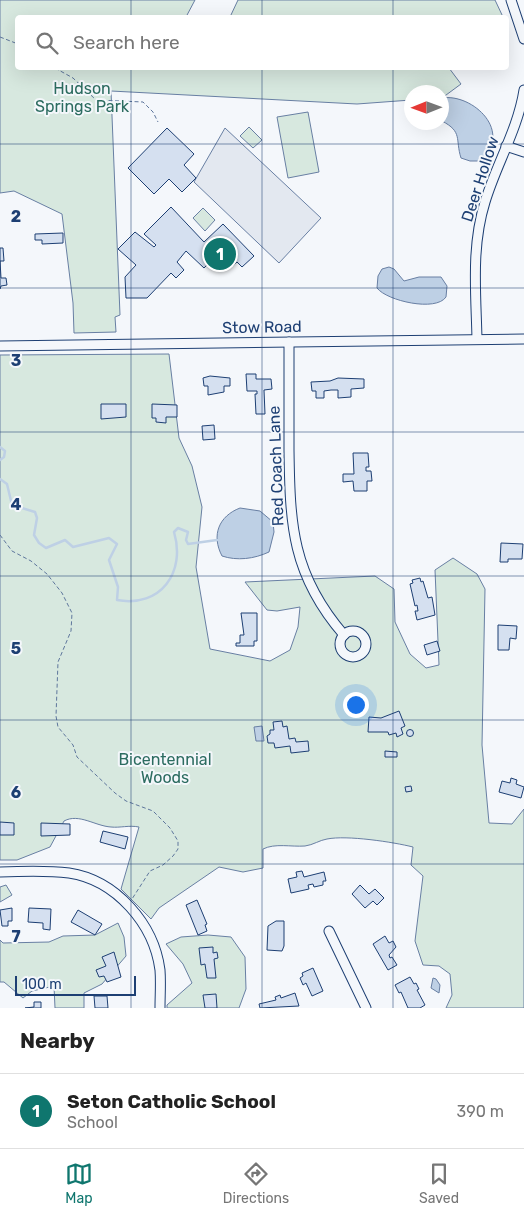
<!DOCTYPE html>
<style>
body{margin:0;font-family:Rubik,sans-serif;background:#f2f2f2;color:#222}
.compass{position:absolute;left:404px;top:85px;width:45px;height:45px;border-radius:50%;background:#fff;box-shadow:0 5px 20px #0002;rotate:269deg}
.scale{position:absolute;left:15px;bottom:12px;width:121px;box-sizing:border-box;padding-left:5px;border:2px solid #1d3f73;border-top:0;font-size:14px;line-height:18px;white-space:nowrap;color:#1d3f73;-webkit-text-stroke:4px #f4f7fb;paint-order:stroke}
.you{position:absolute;left:355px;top:704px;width:18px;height:18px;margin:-12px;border:4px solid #fff;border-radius:50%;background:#1a73e8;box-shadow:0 0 0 8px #1a73e833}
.badge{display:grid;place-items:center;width:32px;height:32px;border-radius:50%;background:#0f766e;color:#fff;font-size:16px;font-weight:700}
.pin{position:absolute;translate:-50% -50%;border:2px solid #fff;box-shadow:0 1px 5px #0006}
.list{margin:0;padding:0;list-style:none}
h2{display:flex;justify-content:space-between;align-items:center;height:65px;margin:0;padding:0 20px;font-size:21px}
h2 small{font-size:16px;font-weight:400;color:#767676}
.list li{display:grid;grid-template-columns:32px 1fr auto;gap:15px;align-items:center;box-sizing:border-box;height:75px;padding:0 20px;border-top:1px solid #e0e0e0}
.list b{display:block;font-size:19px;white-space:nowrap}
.list p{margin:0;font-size:16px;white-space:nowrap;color:#767676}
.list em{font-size:16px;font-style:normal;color:#767676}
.icon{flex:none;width:28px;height:28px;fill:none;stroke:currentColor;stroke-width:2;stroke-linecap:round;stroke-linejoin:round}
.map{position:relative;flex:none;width:524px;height:1008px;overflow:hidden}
.search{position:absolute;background:#fff;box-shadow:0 5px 20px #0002;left:15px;right:15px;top:15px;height:55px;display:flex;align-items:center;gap:12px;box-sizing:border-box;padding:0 18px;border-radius:5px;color:#767676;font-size:19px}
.sheet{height:140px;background:#fff}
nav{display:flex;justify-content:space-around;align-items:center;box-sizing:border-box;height:70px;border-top:1px solid #e0e0e0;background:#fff;font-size:14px;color:#767676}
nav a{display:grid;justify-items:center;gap:2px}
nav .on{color:#0f766e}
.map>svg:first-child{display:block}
.green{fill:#d7e8df;stroke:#687fa3}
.parking{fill:#e3e8f0;stroke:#687fa3}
.water{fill:#bed0e5;stroke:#687fa3}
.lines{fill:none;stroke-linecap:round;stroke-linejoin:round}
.stream{stroke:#bed0e5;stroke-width:2.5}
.building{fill:#d5e0f0;stroke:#1d3f73}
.minor-casing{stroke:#1d3f73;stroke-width:11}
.path{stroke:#5e769c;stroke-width:1;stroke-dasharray:4 2.5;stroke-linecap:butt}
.minor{stroke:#f4f7fb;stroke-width:9}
.grid{fill:none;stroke:#1d3f73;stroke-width:1;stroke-opacity:0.55}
.labels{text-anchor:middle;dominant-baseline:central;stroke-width:4;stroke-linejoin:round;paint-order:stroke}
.park-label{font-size:16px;fill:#2c6c60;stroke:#f4f7fb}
.street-label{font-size:16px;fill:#1d3f73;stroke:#f4f7fb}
.grid-label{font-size:16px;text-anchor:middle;font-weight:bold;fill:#1d3f73;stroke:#f4f7fb;stroke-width:4;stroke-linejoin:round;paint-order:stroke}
</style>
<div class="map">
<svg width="524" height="1008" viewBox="0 0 524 1008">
<rect width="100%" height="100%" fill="#f4f7fb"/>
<g class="green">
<path d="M0,0H195L186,17L18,18V68H449L461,84L442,98V92H412L411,100L357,104L111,91L120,315L115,317L116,332L74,333L73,303L62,214L14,191L0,193Z"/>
<path d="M238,0H495L503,17H230Z"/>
<path d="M308,112L319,172L288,178L277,117Z"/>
<path d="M249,127L262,140L253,148L240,136Z"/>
<path d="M203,208L215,220L205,231L193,218Z"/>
<path d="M169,354L179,438L192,466L202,507L196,567L210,649L270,661L290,650L298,627L300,607L277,611L267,610L245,582L375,576L394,589L395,622L410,654L426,668L439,665L435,570L453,558L477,574L485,589L482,745L489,823L512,824L524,809V1008H446L452,995L450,974L439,966L423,965L415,941L423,876L411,865L413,847C393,842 347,835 327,839C320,840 313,845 305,846C291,847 275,843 263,849V868L243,872L219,867L159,908L151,919L121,889L139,827C129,825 120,828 111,827C95,826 79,813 64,821L50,847L17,860H0V355Z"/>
<path d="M6,885L12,895L0,902V887Z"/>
<path d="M118,923L124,937L126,956L102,984L84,993V1008H55L54,986L32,991L23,998L4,982H0V940L3,943L49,942L63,936L95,935Z"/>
<path d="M208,935L231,937L245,957L246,989L239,1008H167V1005L192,983L183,964L166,944L181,937Z"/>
</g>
<path class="parking" d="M225,128L321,218L279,263L194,182Z"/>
<g class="water">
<path d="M442,98C473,93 515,133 479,161H470L461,158C455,139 463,132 442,121Z"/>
<path d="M389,267L394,269L404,281L419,277H441L447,286L446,297C436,312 387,301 377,288L378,276L382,269Z"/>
<path d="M240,508L260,511L273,522L274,532L269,552C254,559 237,561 222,556C211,535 219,516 240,508Z"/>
<path d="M262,726L264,741H256L254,727Z"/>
<path d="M433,978L436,979L440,985L439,993L431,988Z"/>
</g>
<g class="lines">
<g class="stream">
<path d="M0,447L5,451L4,457L0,460"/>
<path d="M0,479L7,484L12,505L35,512L37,518L34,535L39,543L46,548L65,540L73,547L109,538L117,544L109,560L118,587L117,600C161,608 186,572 174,532L178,528L188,532L186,540L188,544L217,540"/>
</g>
</g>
<g class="building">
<path d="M167,128L194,154L184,165L196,178L182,192L169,179L154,194L128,168Z"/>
<path d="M171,207L204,242L223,224L254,256L242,267L237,262L230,268L216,269L209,263L204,268L186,251L177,262L184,270L176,278L171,273L147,298H126L125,277L136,265L118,249L135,232L154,247L156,245L144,234Z"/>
<path d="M63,233V243L42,244V240H35V234Z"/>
<path d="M0,248H3L4,261H0L1,278H6L7,285L1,286L0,289Z"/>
<path d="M246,374H256V379H271L272,389L264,390L265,414H256L255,394H257V391H247Z"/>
<path d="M210,376L230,378V386H224V392L208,395V386H204L203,378Z"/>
<path d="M338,378L364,379V388L351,389V397L338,398V390H331L324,391V398H316V391H312L311,382L330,381Z"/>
<path d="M101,404H126V417L101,419Z"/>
<path d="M152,404L177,405V417H166V423L156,422V418H152Z"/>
<path d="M214,425L215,439L203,440L202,426Z"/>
<path d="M353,453H368L369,467H366V471H371L372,481H367V491H354L353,481L343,482V474H354Z"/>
<path d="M501,543L523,544L522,559H508V562H500Z"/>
<path d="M420,578L421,582L423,581L428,598L432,597L435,615L417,620L415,611H418L417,605L415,606L410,584L413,583L412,580Z"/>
<path d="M241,613H257V641H254V646H236V643H240V635H244Z"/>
<path d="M498,625L517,626L516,639L510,638L509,650H498Z"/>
<path d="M437,641L440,651L427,655L424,645Z"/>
<path d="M399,711L405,726L401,728L403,734L397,737L396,733L389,735L388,732H368L369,717L381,718Z"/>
<path d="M282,721L283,727L287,726L289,739L295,738L296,742L308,741L309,751L291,753L290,746L275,748L274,743H268L267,736L270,734V730H274L273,722Z"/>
<circle cx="410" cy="733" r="3.5"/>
<path d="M385,751L397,752V757H385Z"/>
<path d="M511,778L517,780L516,784L524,787L521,798L499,792L502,781L510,783Z"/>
<path d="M411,786L412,791L406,792L405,787Z"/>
<path d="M0,822L14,823V835H0Z"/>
<path d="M41,823L70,824V835L41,836Z"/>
<path d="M103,831L128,837L125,849L100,842Z"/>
<path d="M302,871L304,877L324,872L326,881H323V885L314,887L313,884L308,885L309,889L291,893L288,879L297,877L296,872Z"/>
<path d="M360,885L369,894L375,889L384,898L377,905L373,901L365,908L352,894Z"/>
<path d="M197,900L207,924L205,925L207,931L198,935L186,905Z"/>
<path d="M12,908V921H8V926H2L0,910Z"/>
<path d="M29,908L51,909L50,930L43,929V923L28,922Z"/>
<path d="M78,910L102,924L95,935L71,922Z"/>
<path d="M276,921H284V946L282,951L267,950L268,926Z"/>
<path d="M385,936L389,943L393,941L396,947L389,955L390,958L392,957L397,965L388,970L373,944Z"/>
<path d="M213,947V953L217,952L218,958L214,959L216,978H207L205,964L201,965L199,948Z"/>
<path d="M114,952L121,977L107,982L104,976L99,977L96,970L106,966L102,957Z"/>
<path d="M313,968L323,991L312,996L306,983L303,985L300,978L303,976L302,973Z"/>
<path d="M410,977L414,984L416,983L419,989L417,990L425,1005L420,1008H408L401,992L399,993L395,985Z"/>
<path d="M295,993L299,1006L260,1008L259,1004L276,1000L275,997L280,995L281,998Z"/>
<path d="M216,994L217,1008H205L203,995Z"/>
<path d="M94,996H107L108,1008H95Z"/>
<path d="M34,1002H41V1008H25L34,1007Z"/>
</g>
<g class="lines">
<defs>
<g id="minor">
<path d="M511,0L524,39"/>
<path d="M506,146L524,152"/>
<path d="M477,339C476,293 471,247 485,202C496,165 518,129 524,90"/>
<path d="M289,342C289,378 289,414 289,450C290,525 292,575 344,635"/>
<path d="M0,346L524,339"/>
<circle cx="353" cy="644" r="13"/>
<path d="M0,872C23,871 46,870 69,873C116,880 154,924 160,970C161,982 160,996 160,1008"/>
<path d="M329,931L366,1008"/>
</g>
</defs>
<use href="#minor" class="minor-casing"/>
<g class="path">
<path d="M0,37L18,44"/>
<path d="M55,68L73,78L96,100L143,102L153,112L158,122"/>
<path d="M0,535L12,551L31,561L47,574L62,593L72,613L71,631L58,662L56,716L58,727L73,745L77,757L115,793L126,801L153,811L170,828L178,841V849L173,856L163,865L150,871L132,899"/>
</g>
<use href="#minor" class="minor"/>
</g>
<path class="grid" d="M131,0V18M262,0V18M393,0V18M131,68V1008M262,68V1008M393,68V1008M0,144H524M0,288H524M0,432H524M0,576H524M0,720H524M0,864H524"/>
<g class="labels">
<g class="park-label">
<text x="82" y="88">Hudson<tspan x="82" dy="18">Springs Park</tspan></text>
<text x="165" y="759">Bicentennial<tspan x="165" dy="18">Woods</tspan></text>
</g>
<g class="street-label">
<text transform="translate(480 179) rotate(-72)">Deer Hollow</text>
<text transform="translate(262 327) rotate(-1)">Stow Road</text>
<text transform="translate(276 466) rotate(-92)">Red Coach Lane</text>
</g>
</g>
<g class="grid-label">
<text x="16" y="222">2</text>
<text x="16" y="366">3</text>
<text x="16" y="510">4</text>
<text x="16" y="654">5</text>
<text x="16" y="798">6</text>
<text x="16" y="942">7</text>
</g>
</svg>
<svg class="compass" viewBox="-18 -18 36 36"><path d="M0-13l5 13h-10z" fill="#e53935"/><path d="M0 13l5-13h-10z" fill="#767676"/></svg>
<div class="scale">100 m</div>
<div class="you"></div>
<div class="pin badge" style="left:220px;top:254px">1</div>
<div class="search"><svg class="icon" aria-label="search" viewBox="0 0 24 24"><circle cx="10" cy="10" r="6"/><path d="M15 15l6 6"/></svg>Search here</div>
</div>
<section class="sheet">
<h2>Nearby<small></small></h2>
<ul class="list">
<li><span class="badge">1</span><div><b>Seton Catholic School</b><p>School</p></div><em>390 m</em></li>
</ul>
</section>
<nav>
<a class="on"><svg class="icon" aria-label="map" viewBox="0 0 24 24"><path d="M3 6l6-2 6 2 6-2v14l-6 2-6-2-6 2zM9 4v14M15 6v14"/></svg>Map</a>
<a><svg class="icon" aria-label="directions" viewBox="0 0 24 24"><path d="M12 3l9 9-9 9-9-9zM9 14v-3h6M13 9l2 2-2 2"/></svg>Directions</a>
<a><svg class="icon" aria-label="saved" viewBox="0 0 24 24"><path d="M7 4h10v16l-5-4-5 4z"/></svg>Saved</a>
</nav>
